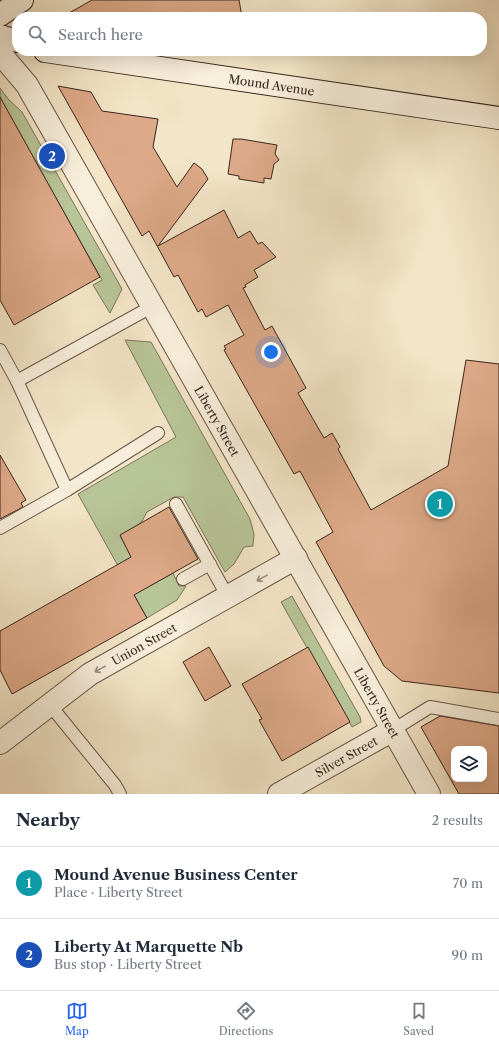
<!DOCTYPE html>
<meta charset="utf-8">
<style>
body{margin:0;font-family:"Libre Caslon Text",serif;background:#f6f6f7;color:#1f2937}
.controls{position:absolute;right:12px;bottom:12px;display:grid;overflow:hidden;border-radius:8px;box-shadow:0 4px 16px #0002}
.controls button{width:36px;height:36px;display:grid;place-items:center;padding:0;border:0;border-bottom:1px solid #e0e1e3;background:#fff;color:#1f2937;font:20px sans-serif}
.you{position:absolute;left:271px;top:352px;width:14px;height:14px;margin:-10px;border:3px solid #fff;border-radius:50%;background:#1a73e8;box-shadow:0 0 0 6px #1a73e833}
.badge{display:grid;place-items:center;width:26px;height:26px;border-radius:50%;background:#2563eb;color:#fff;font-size:13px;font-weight:700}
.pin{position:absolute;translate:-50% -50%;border:2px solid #fff;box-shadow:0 1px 4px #0006}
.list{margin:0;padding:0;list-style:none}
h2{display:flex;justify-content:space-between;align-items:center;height:52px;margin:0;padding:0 16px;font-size:17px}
h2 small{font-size:13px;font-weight:400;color:#747a83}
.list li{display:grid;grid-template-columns:26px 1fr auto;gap:12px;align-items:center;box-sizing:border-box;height:72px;padding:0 16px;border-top:1px solid #e0e1e3}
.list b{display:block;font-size:15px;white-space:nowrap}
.list p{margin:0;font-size:13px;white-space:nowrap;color:#747a83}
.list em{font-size:13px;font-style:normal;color:#747a83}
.icon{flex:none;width:22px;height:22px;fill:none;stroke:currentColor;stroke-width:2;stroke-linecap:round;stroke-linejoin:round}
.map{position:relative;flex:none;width:499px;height:794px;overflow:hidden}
.search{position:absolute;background:#fff;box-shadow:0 4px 16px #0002;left:12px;right:12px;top:12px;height:44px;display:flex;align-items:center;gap:10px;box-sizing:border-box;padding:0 14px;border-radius:16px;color:#747a83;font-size:15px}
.sheet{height:196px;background:#fff}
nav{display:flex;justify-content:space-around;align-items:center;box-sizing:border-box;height:56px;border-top:1px solid #e0e1e3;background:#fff;font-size:11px;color:#747a83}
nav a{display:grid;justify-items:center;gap:2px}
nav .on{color:#2563eb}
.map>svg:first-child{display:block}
.green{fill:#b8c598;stroke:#79765b}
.building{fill:#dda988;stroke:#3a261e;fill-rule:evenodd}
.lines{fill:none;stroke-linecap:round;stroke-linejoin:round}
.lane-casing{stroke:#685648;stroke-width:14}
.street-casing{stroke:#685648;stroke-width:24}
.secondary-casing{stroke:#3a261e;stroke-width:24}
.lane{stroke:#f7eedb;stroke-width:12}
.street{stroke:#f7eedb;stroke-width:22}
.secondary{stroke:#f7eedb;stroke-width:22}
.oneway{stroke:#988a7c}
.labels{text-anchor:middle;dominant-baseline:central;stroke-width:3.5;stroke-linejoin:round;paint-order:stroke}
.street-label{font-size:12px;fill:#3a261e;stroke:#f7eedb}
</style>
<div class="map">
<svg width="499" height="794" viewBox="0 0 499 794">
<rect width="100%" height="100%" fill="#f3e5c7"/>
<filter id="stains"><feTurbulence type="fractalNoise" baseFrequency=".005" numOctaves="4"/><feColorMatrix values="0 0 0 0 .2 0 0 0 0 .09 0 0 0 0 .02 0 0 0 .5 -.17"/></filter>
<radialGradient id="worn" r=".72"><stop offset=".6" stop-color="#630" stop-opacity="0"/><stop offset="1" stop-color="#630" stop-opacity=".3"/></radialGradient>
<g class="green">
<path d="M0,88L8,99L22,112L122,289L110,313L93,285L102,280L0,98Z"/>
<path d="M125,340L151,342L250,519L254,534L253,546L244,547L234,564L225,572L183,497H174L147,512L141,523L120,536L148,587L173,573L179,586H186L177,600L147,618L78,494L176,437Z"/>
<path d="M292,596L360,717L361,722L352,727L281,602Z"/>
</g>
<g class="building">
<path d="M92,0H239L242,17H62Z"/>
<path d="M58,86L91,92L102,111L158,119L153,147L177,187L194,163L202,169L208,179L158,246L224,210L238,238L250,231L258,244L262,242L276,257L254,270L258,277L245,285L246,287L243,288L265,330L272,326L306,388L298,393L324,438L332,433L340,447L338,449L371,510L448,466L466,360L499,364V693L402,681L384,666L316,542L333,532L300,471L294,474L224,350L226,349L224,346L244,335L228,305L206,317L202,309L198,312L178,275L174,277L149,231L142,236Z"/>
<path d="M0,97L100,277L14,325L0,300Z"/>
<path d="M233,139H241L277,145L275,154L279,160L274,164L271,179L264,178V183L239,179V176L228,174Z"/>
<path d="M0,455L26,500L21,503L23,507L0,519Z"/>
<path d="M169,507L198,559L134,595L147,618L12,694L0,670V631L131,557L120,535Z"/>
<path d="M209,647L231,686L205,701L183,662Z"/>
<path d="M308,647L350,722L282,761L259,720L262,719L242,684Z"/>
<path d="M440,716L499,726V794H459L421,727ZM454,749H484V779H454Z"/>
</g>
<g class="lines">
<defs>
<g id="lane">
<path d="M0,350L17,381L67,490"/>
<path d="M17,381L153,306"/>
<path d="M176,504L228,597"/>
<path d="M0,528L67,490L158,433"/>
<path d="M183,579L210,564"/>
<path d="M50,705L115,785L120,794"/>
<path d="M393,730L430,707L499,719"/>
</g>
<g id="street">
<path id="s1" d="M0,53L27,85L429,794"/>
<path id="s2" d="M0,743L90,674L296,558"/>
<path id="s3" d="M279,794L393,730"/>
</g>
<g id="secondary">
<path d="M0,15L22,0"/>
<path d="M0,36L17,41"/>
<path id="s4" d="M45,51L499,118"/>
</g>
</defs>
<use href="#lane" class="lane-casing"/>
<use href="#street" class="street-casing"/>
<use href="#secondary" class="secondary-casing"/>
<use href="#lane" class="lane"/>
<use href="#street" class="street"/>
<use href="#secondary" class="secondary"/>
</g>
<defs><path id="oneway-shaft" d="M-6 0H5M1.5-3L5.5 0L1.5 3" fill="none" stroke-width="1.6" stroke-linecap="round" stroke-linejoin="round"/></defs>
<g class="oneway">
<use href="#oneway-shaft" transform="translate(262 578) rotate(151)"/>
<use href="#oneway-shaft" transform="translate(100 669) rotate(151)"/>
</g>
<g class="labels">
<g class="street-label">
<text stroke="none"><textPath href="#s4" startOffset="229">Mound Avenue</textPath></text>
<text stroke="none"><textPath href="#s1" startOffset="428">Liberty Street</textPath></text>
<text stroke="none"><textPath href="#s2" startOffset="175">Union Street</textPath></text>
<text stroke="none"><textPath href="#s1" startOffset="752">Liberty Street</textPath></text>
<text stroke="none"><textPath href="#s3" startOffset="77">Silver Street</textPath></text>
</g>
</g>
<rect width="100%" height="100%" filter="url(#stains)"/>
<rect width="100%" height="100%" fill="url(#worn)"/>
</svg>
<div class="controls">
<button><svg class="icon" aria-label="layers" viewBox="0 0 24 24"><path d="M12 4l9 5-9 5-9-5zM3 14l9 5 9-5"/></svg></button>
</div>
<div class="you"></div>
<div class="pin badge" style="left:440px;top:504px;background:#0f9aa8">1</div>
<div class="pin badge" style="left:52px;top:156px;background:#1a4fb4">2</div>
<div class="search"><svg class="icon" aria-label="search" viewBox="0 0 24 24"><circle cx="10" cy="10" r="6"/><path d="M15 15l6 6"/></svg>Search here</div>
</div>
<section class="sheet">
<h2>Nearby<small>2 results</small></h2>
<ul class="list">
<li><span class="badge" style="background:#0f9aa8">1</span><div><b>Mound Avenue Business Center</b><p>Place · Liberty Street</p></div><em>70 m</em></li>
<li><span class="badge" style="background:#1a4fb4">2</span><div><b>Liberty At Marquette Nb</b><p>Bus stop · Liberty Street</p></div><em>90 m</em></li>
</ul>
</section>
<nav>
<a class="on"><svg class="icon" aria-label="map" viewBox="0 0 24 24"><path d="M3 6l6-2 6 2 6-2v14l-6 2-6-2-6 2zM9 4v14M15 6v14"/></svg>Map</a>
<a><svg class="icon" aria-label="directions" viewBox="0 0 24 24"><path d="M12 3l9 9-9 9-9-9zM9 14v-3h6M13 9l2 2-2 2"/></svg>Directions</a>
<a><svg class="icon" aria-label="saved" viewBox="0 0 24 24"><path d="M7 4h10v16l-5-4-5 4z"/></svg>Saved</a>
</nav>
